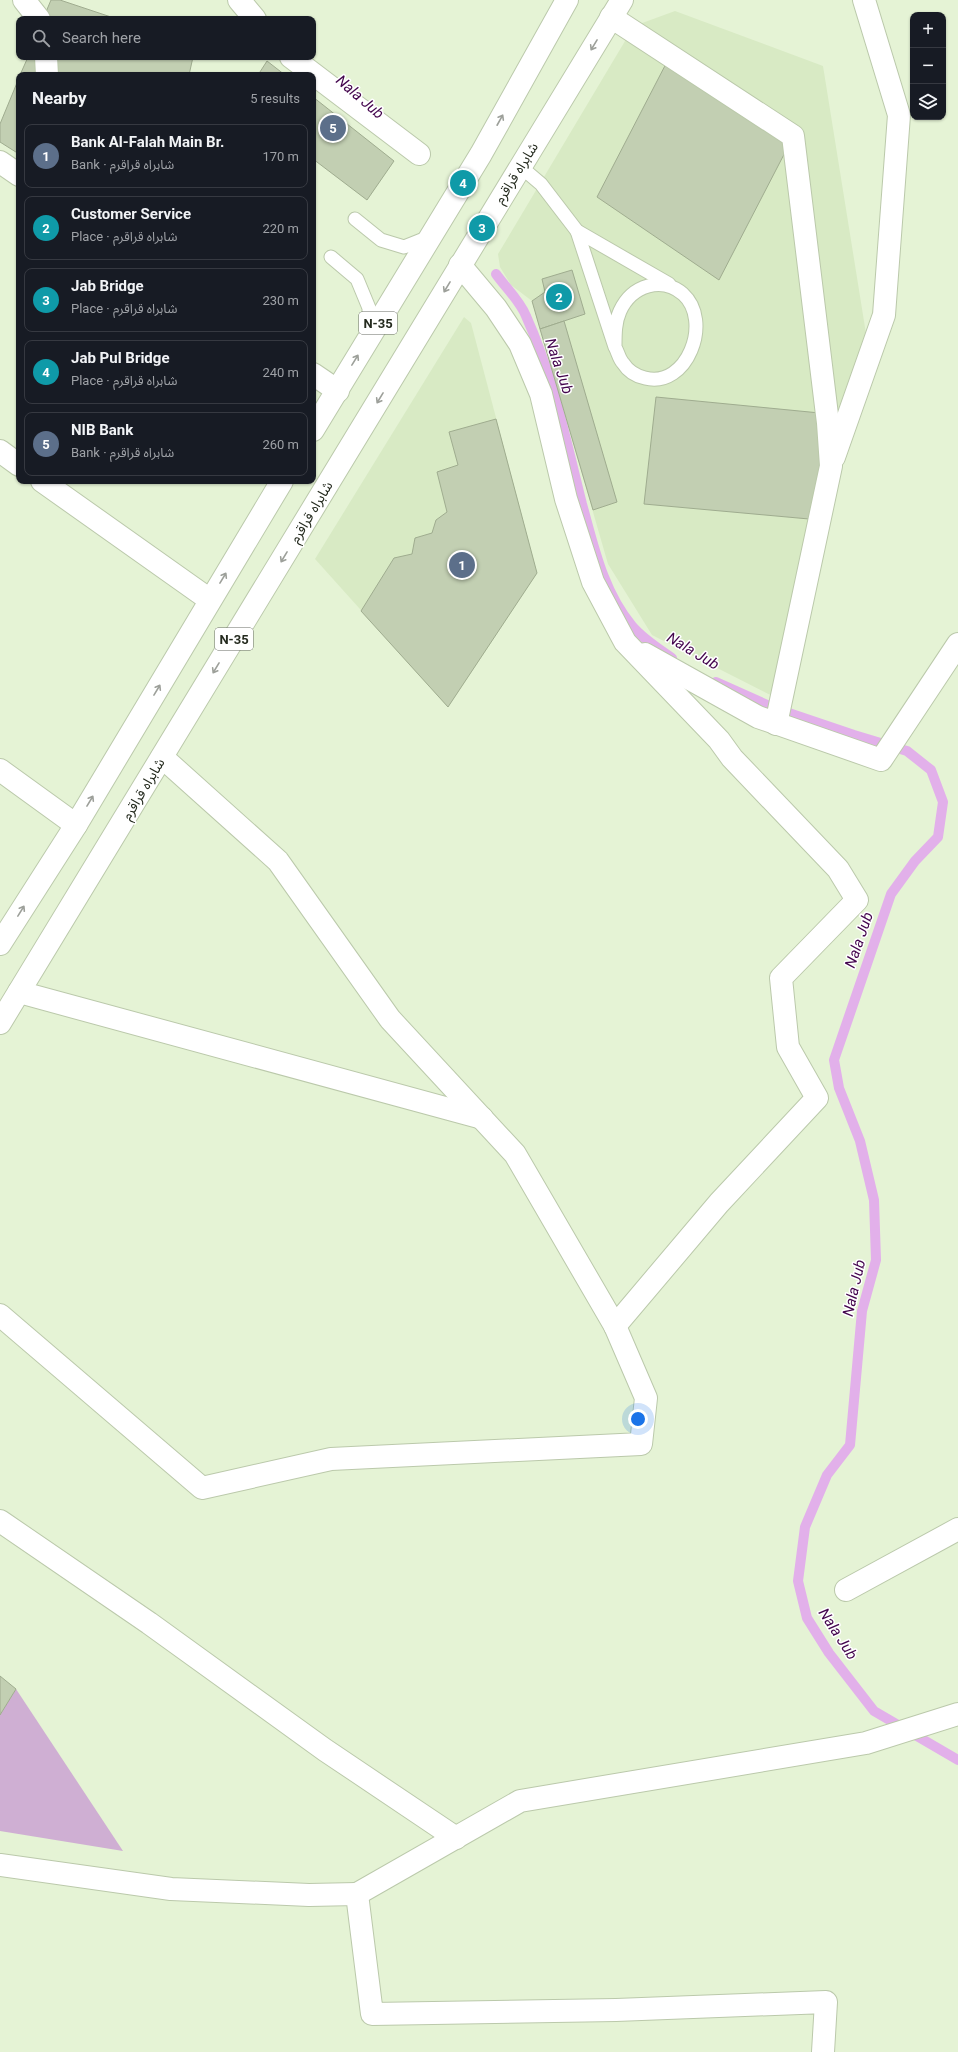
<!DOCTYPE html>
<meta charset="utf-8">
<style>
body{margin:0;font-family:Roboto,"Noto Sans Arabic",sans-serif;background:#242831;color:#f1f3f6}
.controls{position:absolute;right:12px;top:12px;display:grid;overflow:hidden;border-radius:8px;box-shadow:0 1px 3px #0004}
.controls button{width:36px;height:36px;display:grid;place-items:center;padding:0;border:0;border-bottom:1px solid #363941;background:#171b24;color:#f1f3f6;font:20px sans-serif}
.you{position:absolute;left:638px;top:1419px;width:14px;height:14px;margin:-10px;border:3px solid #fff;border-radius:50%;background:#1a73e8;box-shadow:0 0 0 6px #1a73e833}
.badge{display:grid;place-items:center;width:26px;height:26px;border-radius:50%;background:#7c3aed;color:#fff;font-size:13px;font-weight:700}
.pin{position:absolute;translate:-50% -50%;border:2px solid #fff;box-shadow:0 1px 4px #0006}
.list{margin:0;padding:0;list-style:none}
h2{display:flex;justify-content:space-between;align-items:center;height:52px;margin:0;padding:0 16px;font-size:17px}
h2 small{font-size:13px;font-weight:400;color:#9ea1a6}
.list li{display:grid;grid-template-columns:26px 1fr auto;gap:12px;align-items:center;box-sizing:border-box;height:64px;margin:0 8px 8px;padding:0 8px;border:1px solid #363941;border-radius:8px}
.list b{display:block;font-size:15px;white-space:nowrap}
.list p{margin:0;font-size:13px;white-space:nowrap;color:#9ea1a6}
.list em{font-size:13px;font-style:normal;color:#9ea1a6}
.icon{flex:none;width:22px;height:22px;fill:none;stroke:currentColor;stroke-width:2;stroke-linecap:round;stroke-linejoin:round}
.map{position:relative;flex:none;width:958px;height:2052px;overflow:hidden}
.search{position:absolute;background:#171b24;box-shadow:0 1px 3px #0004;left:16px;top:16px;width:300px;height:44px;display:flex;align-items:center;gap:10px;box-sizing:border-box;padding:0 14px;border-radius:8px;color:#9ea1a6;font-size:15px}
.panel{position:absolute;background:#171b24;box-shadow:0 1px 3px #0004;left:16px;top:72px;width:300px;height:412px;border-radius:8px}
.map>svg:first-child{display:block}
.built{fill:#d8eac4}
.green{fill:#cfafd3}
.lines{fill:none;stroke-linecap:round;stroke-linejoin:round}
.stream{stroke:#e2b0ea;stroke-width:10}
.building{fill:#c2cfb2;stroke:#9fac8f}
.service-casing{stroke:#bbc9ab;stroke-width:15}
.minor-casing{stroke:#bbc9ab;stroke-width:24}
.tertiary-casing{stroke:#bbc9ab;stroke-width:24}
.trunk-casing{stroke:#bbc9ab;stroke-width:24}
.service{stroke:#fff;stroke-width:13}
.minor{stroke:#fff;stroke-width:22}
.tertiary{stroke:#fff;stroke-width:22}
.trunk{stroke:#fff;stroke-width:22}
.oneway{stroke:#9da09a}
.labels{text-anchor:middle;dominant-baseline:central;stroke-width:3;stroke-linejoin:round;paint-order:stroke}
.shield{fill:#fff;stroke:#666b62;stroke-width:1}
.shield-label{font-size:13px;font-weight:bold;fill:#252b1f}
.street-label{font-size:14px;fill:#252b1f;stroke:#fff}
.water-label{font-size:15px;font-style:italic;fill:#43054d;stroke:#fff}
</style>
<div class="map">
<svg width="958" height="2052" viewBox="0 0 958 2052">
<rect width="100%" height="100%" fill="#e5f3d5"/>
<g class="built">
<path d="M675,11L823,66L868,346L788,704L652,635L608,564L532,301L511,285L500,267L498,254L634,26Z"/>
<path d="M464,317L471,323L537,573L448,707L315,559Z"/>
</g>
<path class="green" d="M16,1689L123,1851L0,1831V1715Z"/>
<g class="lines">
<g class="stream">
<path d="M496,274C506,288 520,301 526,316C553,376 566,441 582,504C594,547 603,591 632,626C643,639 659,649 672,658"/>
<path d="M716,682L774,708L854,735L907,751L931,770L943,802L938,837L915,861L891,894L834,1060L839,1088L860,1141L874,1200L876,1260L862,1311L850,1445L827,1475L805,1527L798,1581L807,1618L829,1653L874,1711L958,1760"/>
</g>
</g>
<g class="building">
<path d="M51,0H60L117,19H43Z"/>
<path d="M670,56L792,139L719,280L597,197Z"/>
<path d="M28,57H193L189,75H20Z"/>
<path d="M267,61L285,75H258Z"/>
<path d="M19,78V154L0,142V124Z"/>
<path d="M313,97L394,161L367,200L313,159Z"/>
<path d="M572,270L585,314L540,329L532,301L545,292L542,279Z"/>
<path d="M564,321L617,502L593,510L540,329Z"/>
<path d="M656,397L830,414L820,520L644,504Z"/>
<path d="M496,419L537,573L448,707L361,611L394,558L412,554L415,538L432,533L436,520L447,512L437,472L458,465L449,432Z"/>
<path d="M0,1676L16,1689L0,1715Z"/>
</g>
<g class="lines">
<defs>
<g id="service">
<path d="M521,167L541,184L577,231L669,284"/>
<path d="M355,219L381,240L404,247L429,237"/>
<path d="M577,231L615,347C618,352 619,359 623,363C628,371 636,376 645,378C687,389 713,321 683,294C662,276 632,285 620,311C615,322 615,334 615,347"/>
<path d="M331,257L357,279L369,308V334"/>
</g>
<g id="minor">
<path d="M24,0L39,19"/>
<path d="M239,0L255,19"/>
<path d="M611,17L793,136L828,423L831,466L776,724"/>
<path d="M46,57L47,75"/>
<path d="M291,57L419,154"/>
<path d="M460,265L496,308L520,344L541,394L566,499L593,582L625,642L719,740L732,758L838,869L857,900L781,978L788,1047L817,1098L719,1203L615,1326"/>
<path d="M0,451L19,465"/>
<path d="M834,457L884,315L899,115L864,0"/>
<path d="M42,481L210,600"/>
<path d="M645,654L758,717L881,760L958,644"/>
<path d="M0,770L76,825"/>
<path d="M19,992L482,1118"/>
<path d="M0,1315L202,1488L331,1459L641,1444L646,1398L615,1326L515,1154L390,1019L278,861L162,757"/>
<path d="M0,1521L149,1623L325,1750L456,1838"/>
<path d="M846,1590L958,1529"/>
<path d="M0,1865L171,1889L309,1895L357,1894L372,2014L616,2010L826,2002L823,2052"/>
<path d="M357,1894L520,1801L866,1743L958,1714"/>
</g>
<g id="tertiary">
<path d="M0,162L19,175"/>
<path d="M313,374L338,391"/>
</g>
<g id="trunk">
<path d="M313,430L481,154L567,0"/>
<path d="M0,944L76,825L282,481"/>
<path d="M0,1023L622,0"/>
</g>
</defs>
<use href="#service" class="service-casing"/>
<use href="#minor" class="minor-casing"/>
<use href="#tertiary" class="tertiary-casing"/>
<use href="#trunk" class="trunk-casing"/>
<use href="#service" class="service"/>
<use href="#minor" class="minor"/>
<use href="#tertiary" class="tertiary"/>
<use href="#trunk" class="trunk"/>
</g>
<defs><path id="oneway-shaft" d="M-6 0H5M1.5-3L5.5 0L1.5 3" fill="none" stroke-width="1.6" stroke-linecap="round" stroke-linejoin="round"/></defs>
<g class="oneway">
<use href="#oneway-shaft" transform="translate(594 45) rotate(121)"/>
<use href="#oneway-shaft" transform="translate(500 120) rotate(-61)"/>
<use href="#oneway-shaft" transform="translate(447 287) rotate(121)"/>
<use href="#oneway-shaft" transform="translate(355 360) rotate(-58)"/>
<use href="#oneway-shaft" transform="translate(380 398) rotate(121)"/>
<use href="#oneway-shaft" transform="translate(284 557) rotate(121)"/>
<use href="#oneway-shaft" transform="translate(223 578) rotate(-59)"/>
<use href="#oneway-shaft" transform="translate(216 668) rotate(121)"/>
<use href="#oneway-shaft" transform="translate(157 690) rotate(-59)"/>
<use href="#oneway-shaft" transform="translate(90 801) rotate(-59)"/>
<use href="#oneway-shaft" transform="translate(21 911) rotate(-58)"/>
</g>
<g class="labels">
<g class="shield">
<rect x="359" y="312" width="38" height="22" rx="3"/>
<rect x="215" y="628" width="38" height="22" rx="3"/>
</g>
<g class="shield-label">
<text x="378" y="323">N-35</text>
<text x="234" y="639">N-35</text>
</g>
<g class="street-label">
<text transform="translate(516 173) rotate(-58)">شاہراہ قراقرم</text>
<text transform="translate(311 512) rotate(-59)">شاہراہ قراقرم</text>
<text transform="translate(143 789) rotate(-59)">شاہراہ قراقرم</text>
</g>
<g class="water-label">
<text transform="translate(360 97) rotate(41)">Nala Jub</text>
<text transform="translate(559 366) rotate(71)">Nala Jub</text>
<text transform="translate(693 651) rotate(31)">Nala Jub</text>
<text transform="translate(859 940) rotate(-71)">Nala Jub</text>
<text transform="translate(854 1288) rotate(-77)">Nala Jub</text>
<text transform="translate(838 1634) rotate(57)">Nala Jub</text>
</g>
</g>
</svg>
<div class="controls">
<button>+</button>
<button>−</button>
<button><svg class="icon" aria-label="layers" viewBox="0 0 24 24"><path d="M12 4l9 5-9 5-9-5zM3 14l9 5 9-5"/></svg></button>
</div>
<div class="you"></div>
<div class="pin badge" style="left:462px;top:565px;background:#5c6f8a">1</div>
<div class="pin badge" style="left:559px;top:297px;background:#0f9aa8">2</div>
<div class="pin badge" style="left:482px;top:228px;background:#0f9aa8">3</div>
<div class="pin badge" style="left:463px;top:183px;background:#0f9aa8">4</div>
<div class="pin badge" style="left:333px;top:128px;background:#5c6f8a">5</div>
<div class="search"><svg class="icon" aria-label="search" viewBox="0 0 24 24"><circle cx="10" cy="10" r="6"/><path d="M15 15l6 6"/></svg>Search here</div>
<section class="panel">
<h2>Nearby<small>5 results</small></h2>
<ul class="list">
<li><span class="badge" style="background:#5c6f8a">1</span><div><b>Bank Al-Falah Main Br.</b><p>Bank · شاہراہ قراقرم</p></div><em>170 m</em></li>
<li><span class="badge" style="background:#0f9aa8">2</span><div><b>Customer Service</b><p>Place · شاہراہ قراقرم</p></div><em>220 m</em></li>
<li><span class="badge" style="background:#0f9aa8">3</span><div><b>Jab Bridge</b><p>Place · شاہراہ قراقرم</p></div><em>230 m</em></li>
<li><span class="badge" style="background:#0f9aa8">4</span><div><b>Jab Pul Bridge</b><p>Place · شاہراہ قراقرم</p></div><em>240 m</em></li>
<li><span class="badge" style="background:#5c6f8a">5</span><div><b>NIB Bank</b><p>Bank · شاہراہ قراقرم</p></div><em>260 m</em></li>
</ul>
</section>
</div>
